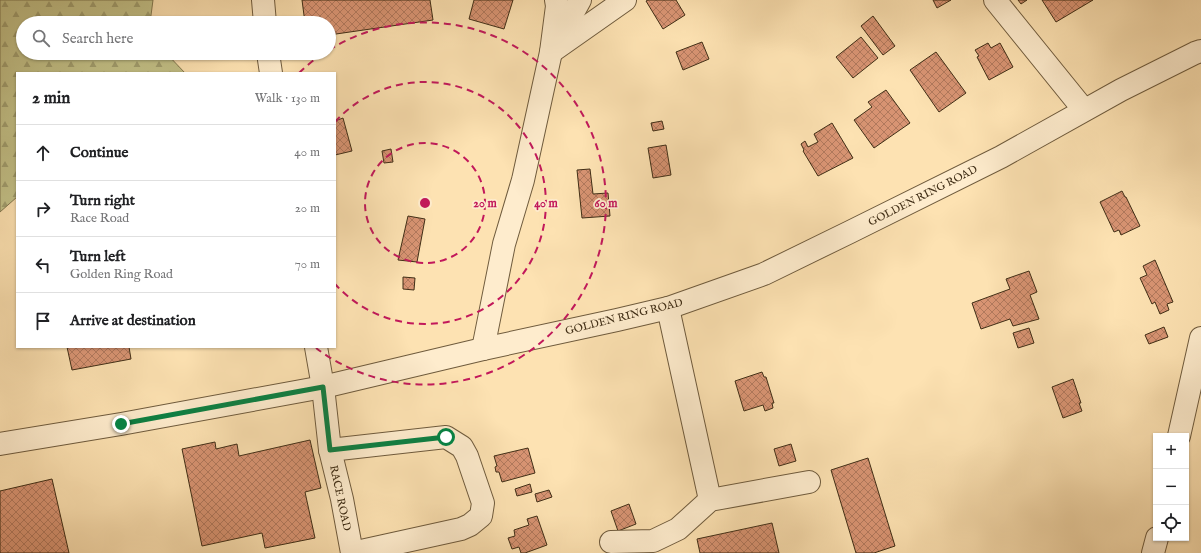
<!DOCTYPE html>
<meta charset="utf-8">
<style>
body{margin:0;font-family:"IM FELL English",serif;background:#f6f6f6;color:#202124}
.controls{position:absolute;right:12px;bottom:12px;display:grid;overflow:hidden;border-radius:0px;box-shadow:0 1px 3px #0004}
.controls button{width:36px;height:36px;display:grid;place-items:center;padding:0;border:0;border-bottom:1px solid #e0e0e0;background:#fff;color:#202124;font:20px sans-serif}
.stop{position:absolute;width:12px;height:12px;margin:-9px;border:3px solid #0b8043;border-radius:50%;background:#fff}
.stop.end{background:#0b8043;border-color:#fff;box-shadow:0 1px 4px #0008}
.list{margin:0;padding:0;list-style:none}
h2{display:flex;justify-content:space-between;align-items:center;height:52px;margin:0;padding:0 16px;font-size:17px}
h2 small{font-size:13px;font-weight:400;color:#757577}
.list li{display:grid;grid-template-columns:26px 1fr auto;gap:12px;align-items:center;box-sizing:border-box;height:56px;padding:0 16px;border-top:1px solid #e0e0e0}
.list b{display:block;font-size:15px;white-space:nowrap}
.list p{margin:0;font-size:13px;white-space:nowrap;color:#757577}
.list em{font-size:13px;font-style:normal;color:#757577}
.icon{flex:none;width:22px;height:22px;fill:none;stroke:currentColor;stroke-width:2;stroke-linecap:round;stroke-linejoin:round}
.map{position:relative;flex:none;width:1201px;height:553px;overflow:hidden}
.search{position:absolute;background:#fff;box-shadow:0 1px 3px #0004;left:16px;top:16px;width:320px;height:44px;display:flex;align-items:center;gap:10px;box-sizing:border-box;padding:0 14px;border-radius:22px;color:#757577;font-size:15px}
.panel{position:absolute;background:#fff;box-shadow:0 1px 3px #0004;left:16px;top:72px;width:320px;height:276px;border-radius:0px}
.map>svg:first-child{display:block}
.forest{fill:url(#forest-firs);stroke:#827850}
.building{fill:url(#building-cross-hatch);stroke:#402e16}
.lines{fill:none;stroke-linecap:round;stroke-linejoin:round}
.minor-casing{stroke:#6f5b3d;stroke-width:24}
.minor{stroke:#feeccd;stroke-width:22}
.route{stroke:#0b8043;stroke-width:5}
.ring{fill:none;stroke:#c2185b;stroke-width:2;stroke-dasharray:7 5}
.labels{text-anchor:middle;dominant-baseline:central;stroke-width:3.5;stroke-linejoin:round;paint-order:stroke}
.street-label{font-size:11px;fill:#402e16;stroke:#feeccd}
.centre{fill:#c2185b;stroke:#feeccd;stroke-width:2}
.ring-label{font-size:12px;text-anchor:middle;font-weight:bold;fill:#c2185b;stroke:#feeccd;stroke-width:3.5;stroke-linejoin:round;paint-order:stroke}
</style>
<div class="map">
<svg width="1201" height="553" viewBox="0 0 1201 553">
<defs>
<pattern id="forest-firs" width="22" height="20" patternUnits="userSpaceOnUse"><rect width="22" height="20" fill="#c3c289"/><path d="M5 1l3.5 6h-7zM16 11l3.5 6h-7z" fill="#a09e6f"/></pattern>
<pattern id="building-cross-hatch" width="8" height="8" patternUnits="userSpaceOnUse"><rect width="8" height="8" fill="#d89473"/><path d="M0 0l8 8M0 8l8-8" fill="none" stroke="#b1795d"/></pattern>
</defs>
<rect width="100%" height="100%" fill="#fde2b2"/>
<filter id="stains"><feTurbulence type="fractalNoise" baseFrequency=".005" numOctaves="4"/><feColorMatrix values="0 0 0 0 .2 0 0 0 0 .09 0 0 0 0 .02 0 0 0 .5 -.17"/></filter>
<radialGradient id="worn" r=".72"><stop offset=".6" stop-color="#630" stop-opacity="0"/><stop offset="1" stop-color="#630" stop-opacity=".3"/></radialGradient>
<path class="forest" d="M0,0H153L150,23H23V53H166L185,73H17V197L0,212Z"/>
<g class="building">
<path d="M302,0H430L433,20L329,35V23H305Z"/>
<path d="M474,0H513L504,29L469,19Z"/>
<path d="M648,0H676L685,15L663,29L646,1Z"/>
<path d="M933,0H951L937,8Z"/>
<path d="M1018,0H1027L1021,4Z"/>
<path d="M1042,0H1093L1056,22Z"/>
<path d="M873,16L895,46L883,55L861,26Z"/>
<path d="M861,37L878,58L853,78L836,57Z"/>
<path d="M702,42L709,59L683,70L676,52Z"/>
<path d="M988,43L991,48L1000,43L1013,67L989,80L977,57L979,56L975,50Z"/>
<path d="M936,52L966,93L939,112L910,70Z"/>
<path d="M886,90L910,123L874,148L854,120L872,107L868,102Z"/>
<path d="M343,118L352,151L335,155V121Z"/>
<path d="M662,121L664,129L653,131L651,123Z"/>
<path d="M832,123L853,158L818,176L803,151L804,150L801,144L805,141L808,147L818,142L814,134Z"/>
<path d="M666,145L671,175L653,178L648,148Z"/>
<path d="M391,149L393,162L384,163L382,151Z"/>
<path d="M590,169L593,194L608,193L610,216L582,218L577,170Z"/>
<path d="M1122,191L1125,197H1126L1140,226L1121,235L1119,230L1114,232L1100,202Z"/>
<path d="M408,216L425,219L417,262L398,260Z"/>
<path d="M1155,260L1173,302L1167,304L1169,310L1160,314L1155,302L1152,304L1140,278L1147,275L1143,266Z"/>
<path d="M1029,271L1037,292L1030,295L1039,319L1013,326L1010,319L981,329L972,303L1010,289L1006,279Z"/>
<path d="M403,277L415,278L414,290L403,289Z"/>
<path d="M1164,327L1168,337L1149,344L1145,335Z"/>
<path d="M1029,328L1034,343L1018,348L1013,333Z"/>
<path d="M67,347H129L131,359L72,370Z"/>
<path d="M762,372L764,377H766L774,403H772L773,408L765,411L763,405L744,411L735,381Z"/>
<path d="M1073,379L1081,403H1079L1082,411L1063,418L1052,387Z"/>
<path d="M310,440L321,488L305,492L315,538L265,548L262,533L202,546L182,449L215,442L216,449L237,444L239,456Z"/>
<path d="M791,444L796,461L779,466L774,449Z"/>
<path d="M528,448L535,473L502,482L499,472H496L495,467L497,466L494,456Z"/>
<path d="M868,458L895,546L874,553H856L831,470Z"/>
<path d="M52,479L69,553H0V491Z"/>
<path d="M530,484L532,492L517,496L515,489Z"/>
<path d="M549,490L552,497L537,502L535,494Z"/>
<path d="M629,504L636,524L618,531L611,511Z"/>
<path d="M537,516L547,545L525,553H521L519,547L512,549L508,538L515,536L514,530L529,525L527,519Z"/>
<path d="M772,523L779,553H700L697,539Z"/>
</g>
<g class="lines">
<defs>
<g id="minor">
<path d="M263,0L265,23"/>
<path d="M995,0L1084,110"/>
<path d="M557,42L580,0"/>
<path d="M551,52L625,0"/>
<path d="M268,53L271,73"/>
<path d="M668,308L710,500"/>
<path d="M316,347L323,387L330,450L342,499L352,553"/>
<path d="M483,349L504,244L523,180L551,52L557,6L556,0"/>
<path d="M1179,436L1201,338"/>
<path d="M0,444L121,424L323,387L483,349L617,320L668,308L764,274L850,232L1001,157L1121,90L1195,53L1201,51"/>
<path d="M330,450L446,437L462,447L467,456L483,503L481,516L470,525L461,529L352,553"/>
<path d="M611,542L653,541L678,529L710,500L809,482"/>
<path d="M1153,553L1157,538"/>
</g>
</defs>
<use href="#minor" class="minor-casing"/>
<use href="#minor" class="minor"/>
</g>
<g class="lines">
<path class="route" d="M121,424L323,387L330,450L446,437"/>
</g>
<g class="ring">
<circle cx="425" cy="203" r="60"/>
<path d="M335 122A121 121 0 1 1 335 284"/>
<path d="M299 73A181 181 0 0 1 322 54M329 50A181 181 0 1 1 316 348"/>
</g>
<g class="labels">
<g class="street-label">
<text transform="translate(923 196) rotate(-27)">GOLDEN RING ROAD</text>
<text transform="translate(624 317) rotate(-14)">GOLDEN RING ROAD</text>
<text transform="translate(340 498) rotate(78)">RACE ROAD</text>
</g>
</g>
<circle cx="425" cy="203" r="6" class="centre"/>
<g class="ring-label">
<text x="485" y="207">20 m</text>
<text x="546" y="207">40 m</text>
<text x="606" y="207">60 m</text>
</g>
<rect width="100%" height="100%" filter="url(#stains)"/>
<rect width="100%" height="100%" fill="url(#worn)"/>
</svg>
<div class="controls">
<button>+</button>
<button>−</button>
<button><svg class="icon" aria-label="locate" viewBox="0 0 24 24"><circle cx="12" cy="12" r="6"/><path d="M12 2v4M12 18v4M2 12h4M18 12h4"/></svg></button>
</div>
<div class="stop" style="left:446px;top:437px"></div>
<div class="stop end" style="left:121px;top:424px"></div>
<div class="search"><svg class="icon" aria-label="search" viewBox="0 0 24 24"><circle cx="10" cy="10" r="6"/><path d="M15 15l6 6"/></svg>Search here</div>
<section class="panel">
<h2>2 min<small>Walk · 130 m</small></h2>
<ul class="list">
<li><svg class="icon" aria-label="ahead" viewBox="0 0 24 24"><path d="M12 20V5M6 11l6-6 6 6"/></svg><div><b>Continue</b></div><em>40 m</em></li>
<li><svg class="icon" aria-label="right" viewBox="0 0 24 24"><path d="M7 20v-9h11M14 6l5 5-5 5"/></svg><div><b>Turn right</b><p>Race Road</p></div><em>20 m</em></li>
<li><svg class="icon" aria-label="left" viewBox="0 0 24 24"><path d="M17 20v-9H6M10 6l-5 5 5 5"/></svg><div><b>Turn left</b><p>Golden Ring Road</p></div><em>70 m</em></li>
<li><svg class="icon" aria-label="arrive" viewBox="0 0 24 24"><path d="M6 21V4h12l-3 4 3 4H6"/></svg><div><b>Arrive at destination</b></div></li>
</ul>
</section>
</div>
